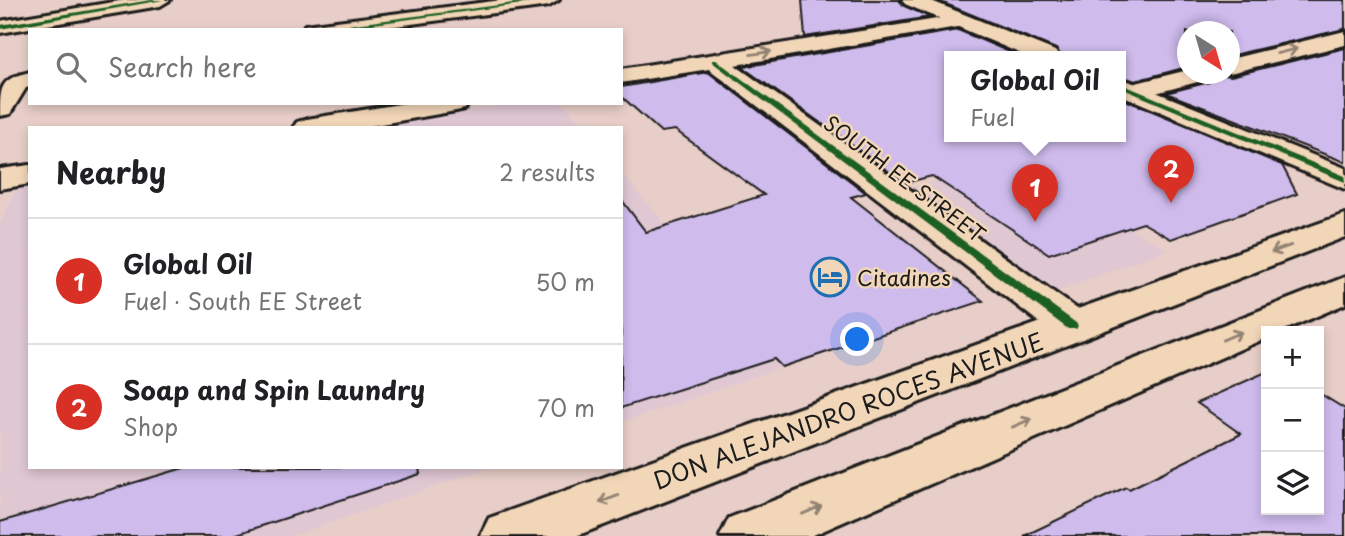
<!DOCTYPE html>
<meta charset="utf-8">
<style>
body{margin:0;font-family:"Playpen Sans",sans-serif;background:#f2f2f2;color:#202124}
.controls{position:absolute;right:21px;bottom:21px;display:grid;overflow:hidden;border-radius:0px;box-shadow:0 4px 10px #0003}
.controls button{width:63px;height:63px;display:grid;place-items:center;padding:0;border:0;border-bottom:2px solid #e0e0e0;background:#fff;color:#202124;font:35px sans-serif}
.compass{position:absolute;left:1177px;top:21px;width:63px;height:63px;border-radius:50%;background:#fff;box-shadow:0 4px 10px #0003;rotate:143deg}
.you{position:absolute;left:858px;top:340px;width:24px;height:24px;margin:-18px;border:5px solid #fff;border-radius:50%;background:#1a73e8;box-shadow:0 0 0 10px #1a73e833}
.badge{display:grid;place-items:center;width:46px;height:46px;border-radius:50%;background:#d93025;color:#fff;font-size:23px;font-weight:700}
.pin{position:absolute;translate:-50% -58px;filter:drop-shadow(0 2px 4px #0008)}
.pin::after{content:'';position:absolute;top:37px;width:24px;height:21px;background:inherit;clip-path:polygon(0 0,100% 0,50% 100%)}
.popup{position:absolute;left:944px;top:51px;width:182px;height:91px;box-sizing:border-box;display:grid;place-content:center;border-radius:0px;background:#fff;filter:drop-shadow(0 2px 5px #0005);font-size:23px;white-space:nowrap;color:#757577}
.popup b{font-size:26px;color:#202124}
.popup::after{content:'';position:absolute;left:50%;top:100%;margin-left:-14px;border:14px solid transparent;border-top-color:#fff}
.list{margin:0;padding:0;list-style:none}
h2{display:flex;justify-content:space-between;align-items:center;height:91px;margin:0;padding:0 28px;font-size:30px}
h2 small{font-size:23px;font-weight:400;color:#757577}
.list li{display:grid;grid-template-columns:46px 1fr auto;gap:21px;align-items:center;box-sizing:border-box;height:126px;padding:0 28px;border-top:2px solid #e0e0e0}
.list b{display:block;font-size:26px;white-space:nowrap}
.list p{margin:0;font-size:23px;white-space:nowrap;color:#757577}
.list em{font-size:23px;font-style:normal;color:#757577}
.icon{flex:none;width:38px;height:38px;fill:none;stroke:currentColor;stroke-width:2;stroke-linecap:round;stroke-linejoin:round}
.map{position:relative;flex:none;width:1345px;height:536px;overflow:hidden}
.search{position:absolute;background:#fff;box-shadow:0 4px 10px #0003;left:28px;top:28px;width:595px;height:77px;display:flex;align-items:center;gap:18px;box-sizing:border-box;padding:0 24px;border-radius:0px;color:#757577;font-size:26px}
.panel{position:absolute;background:#fff;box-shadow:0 4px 10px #0003;left:28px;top:126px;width:595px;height:343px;border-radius:0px}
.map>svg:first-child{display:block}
.built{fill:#e0c8d3}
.building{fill:#cfbbec;stroke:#1c1c1c;stroke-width:2}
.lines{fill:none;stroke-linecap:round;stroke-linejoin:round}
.street-casing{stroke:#1c1c1c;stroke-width:6}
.secondary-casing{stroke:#1c1c1c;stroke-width:6}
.street{fill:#f2d6b8;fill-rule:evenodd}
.secondary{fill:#f2d6b8;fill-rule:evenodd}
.cycleway-casing{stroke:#f2d6b8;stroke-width:5}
.cycleway{fill:#1b5e20;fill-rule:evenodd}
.oneway{stroke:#928272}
.labels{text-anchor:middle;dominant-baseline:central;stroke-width:5;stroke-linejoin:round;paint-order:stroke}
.street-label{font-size:21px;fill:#1c1c1c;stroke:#f2d6b8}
.poi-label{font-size:21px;fill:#1c1c1c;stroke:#f2d6b8;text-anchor:start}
.near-street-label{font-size:24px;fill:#1c1c1c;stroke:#f2d6b8}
</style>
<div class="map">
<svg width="1345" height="536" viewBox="0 0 1345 536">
<rect width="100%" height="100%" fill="#e8cec8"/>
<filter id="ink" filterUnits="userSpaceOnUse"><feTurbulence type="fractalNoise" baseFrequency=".0143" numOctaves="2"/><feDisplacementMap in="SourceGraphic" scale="14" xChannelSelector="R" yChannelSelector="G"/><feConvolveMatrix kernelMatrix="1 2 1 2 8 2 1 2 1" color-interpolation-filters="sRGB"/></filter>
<g filter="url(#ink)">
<g class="built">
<path d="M513,103H564L585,128H367Z"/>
<path d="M1009,161L1168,250L1045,295L897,192Z"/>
<path d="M621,172L688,252L782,367L621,423Z"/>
<path d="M30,184V467H491L292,536H0V223L18,186Z"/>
</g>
<g class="building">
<path d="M802,0H899L904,6L930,17L805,37Z"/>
<path d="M936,0H1345V29L1229,56V32H1187V67L1135,81L1121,76V56H1061L1056,49Z"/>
<path d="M958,30L1019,56H949V136H1121V98L1282,165L1297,194L1171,239L1143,223L1049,254L932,176L905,183L742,67Z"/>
<path d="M1345,48V162L1166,93L1210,82L1215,74L1231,76Z"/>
<path d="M708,72L866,193L851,197L983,301L782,367L774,359L621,408V199L646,232L764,195L675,130L661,132L621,96V87Z"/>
<path d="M1266,372V510H1319V393L1345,409V536H1024L1126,487L1129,489L1241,434L1197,403Z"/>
<path d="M187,467H419L420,474L231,536H0V522Z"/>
</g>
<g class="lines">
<defs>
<g id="street">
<path d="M125,0H170L160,6L0,33V21Z"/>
<path d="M502,0H559L549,6L365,30H302L305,25L313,24Z"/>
<path d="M962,15L969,17L972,21L969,25L735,65L1087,316L1093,326L1087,336L1072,340L1057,336L709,69L621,83V69Z"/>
<path d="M1345,31V45L1230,73V59Z"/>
<path d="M1188,70V74H1212L1209,79L1133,99L1124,96L1121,92L1124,86Z"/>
<path d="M30,72V87L26,88L10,114L0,116C0,86 0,79 30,72Z"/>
<path d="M406,103H469L465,109L456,111L358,128H293L297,122L307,119Z"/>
<path d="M30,165V184L0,189V169Z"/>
</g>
<g id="secondary">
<path d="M902,0H929L1055,51L1059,56H1026L905,4Z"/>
<path d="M1121,78L1345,168V189L1121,95Z"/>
<path d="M1345,214V237L576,536H480L489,518Z"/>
<path d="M1345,277V304L1282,331H1266V338L811,536H720L729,518Z"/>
</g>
</defs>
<use href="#street" class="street-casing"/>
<use href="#secondary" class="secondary-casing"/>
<use href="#street" class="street"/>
<use href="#secondary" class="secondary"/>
<defs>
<g id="cycleway">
<path d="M151,0H163L0,29V25Z"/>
<path d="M536,0H552L329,30H310Z"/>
<path d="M712,60H716L1076,323L1078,326L1076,329H1068L712,62Z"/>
<path d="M1121,84L1345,176V182L1121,88Z"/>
</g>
</defs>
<use href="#cycleway" class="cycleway-casing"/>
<use href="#cycleway" class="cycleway"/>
</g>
<defs><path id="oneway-shaft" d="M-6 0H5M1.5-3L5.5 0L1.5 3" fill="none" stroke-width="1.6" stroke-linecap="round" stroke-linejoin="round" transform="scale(1.75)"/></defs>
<g class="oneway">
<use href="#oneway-shaft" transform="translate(1287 51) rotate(-14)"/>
<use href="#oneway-shaft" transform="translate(761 53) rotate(-9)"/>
<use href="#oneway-shaft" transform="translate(1281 249) rotate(160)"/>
<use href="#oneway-shaft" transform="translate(1232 336) rotate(-23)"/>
<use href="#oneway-shaft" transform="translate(1022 423) rotate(-23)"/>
<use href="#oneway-shaft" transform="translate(609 499) rotate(160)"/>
<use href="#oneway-shaft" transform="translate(812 510) rotate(-23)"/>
</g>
</g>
<defs>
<symbol id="hotel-ring" viewBox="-11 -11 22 22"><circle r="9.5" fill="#f2d6b8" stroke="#1f6fb2" stroke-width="1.5"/><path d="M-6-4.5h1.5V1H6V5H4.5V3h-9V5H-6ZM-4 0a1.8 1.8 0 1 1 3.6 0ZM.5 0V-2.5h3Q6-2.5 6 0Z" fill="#1f6fb2"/></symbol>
</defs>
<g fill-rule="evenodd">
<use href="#hotel-ring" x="808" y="255" width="44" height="44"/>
</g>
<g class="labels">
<g class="street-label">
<text transform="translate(905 178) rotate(37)">SOUTH EE STREET</text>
</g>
<g class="poi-label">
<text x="857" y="277">Citadines</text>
</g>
<g class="near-street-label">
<text transform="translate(848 410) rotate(-20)">DON ALEJANDRO ROCES AVENUE</text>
</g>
</g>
</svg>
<div class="controls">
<button>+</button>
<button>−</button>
<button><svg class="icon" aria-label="layers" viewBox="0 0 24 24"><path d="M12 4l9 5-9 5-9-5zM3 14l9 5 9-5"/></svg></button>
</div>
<svg class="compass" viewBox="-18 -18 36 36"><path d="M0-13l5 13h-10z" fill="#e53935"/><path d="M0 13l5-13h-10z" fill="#757577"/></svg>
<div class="you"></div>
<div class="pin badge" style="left:1035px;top:222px">1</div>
<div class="popup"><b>Global Oil</b>Fuel</div>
<div class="pin badge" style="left:1171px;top:203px">2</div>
<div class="search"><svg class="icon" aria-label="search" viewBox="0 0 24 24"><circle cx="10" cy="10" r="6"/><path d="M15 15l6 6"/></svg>Search here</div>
<section class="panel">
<h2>Nearby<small>2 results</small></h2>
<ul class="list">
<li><span class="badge">1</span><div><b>Global Oil</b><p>Fuel · South EE Street</p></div><em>50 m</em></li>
<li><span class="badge">2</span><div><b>Soap and Spin Laundry</b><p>Shop</p></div><em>70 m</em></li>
</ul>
</section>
</div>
